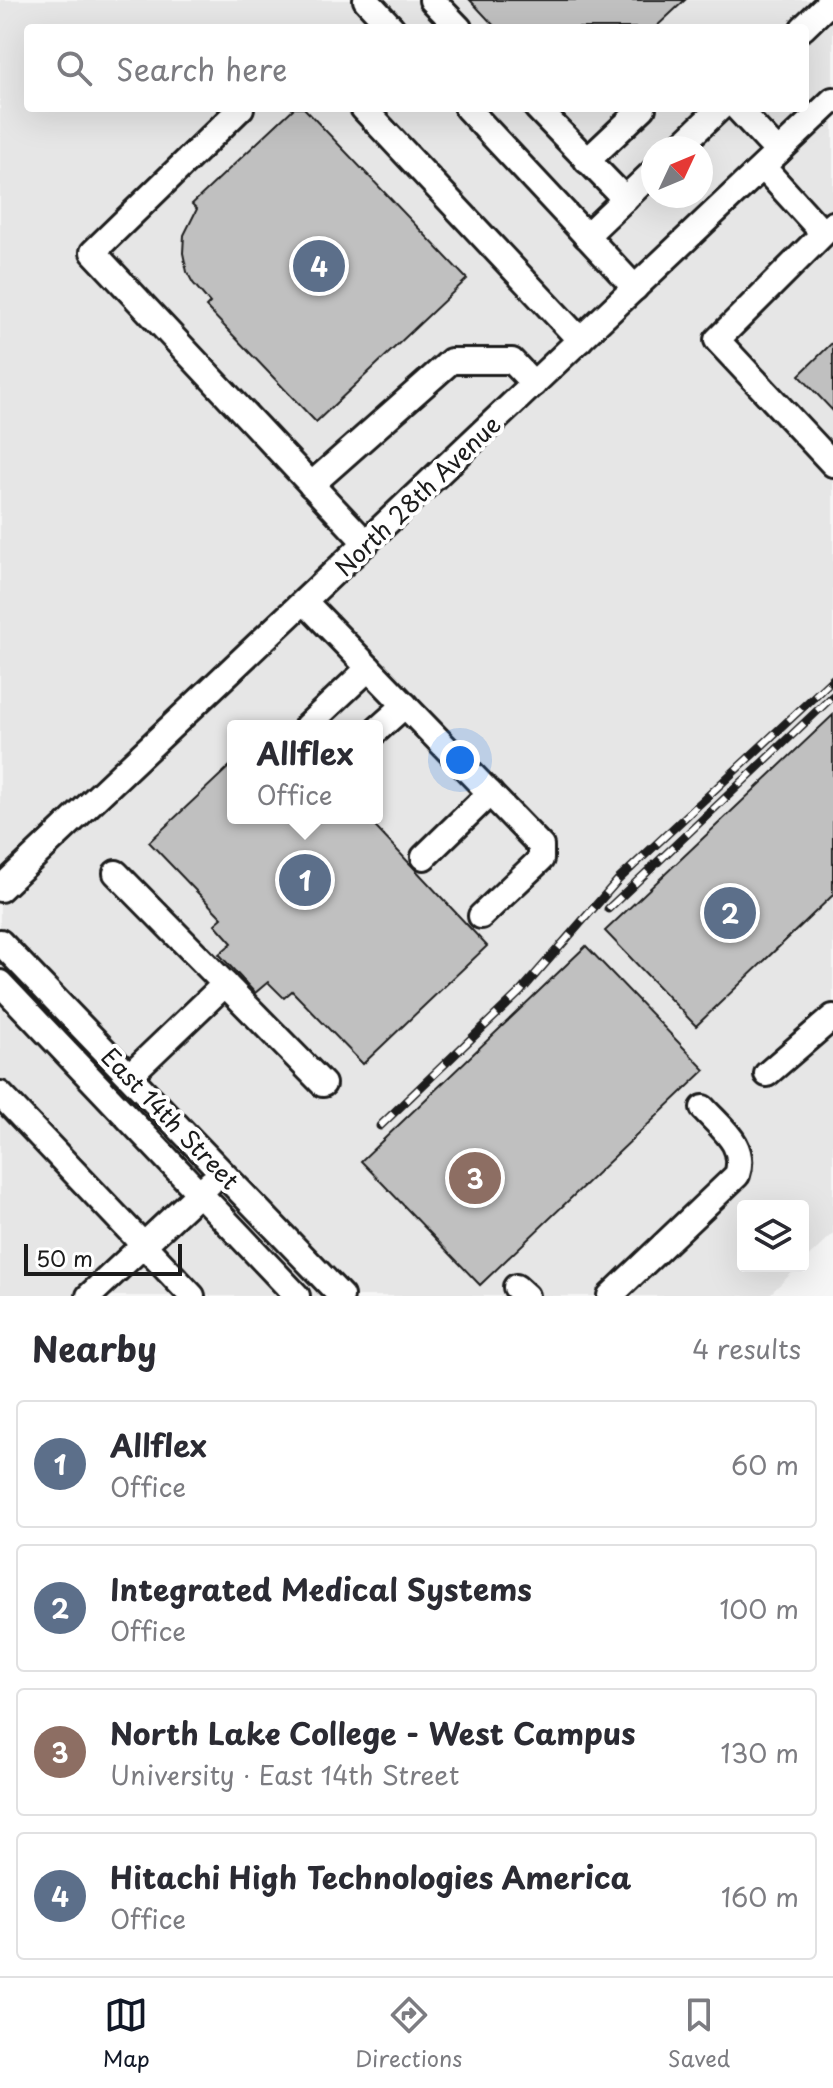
<!DOCTYPE html>
<meta charset="utf-8">
<style>
body{margin:0;font-family:"Playpen Sans",sans-serif;background:#f7f7f7;color:#2b2b33}
.controls{position:absolute;right:24px;bottom:24px;display:grid;overflow:hidden;border-radius:8px;box-shadow:0 8px 32px #0002}
.controls button{width:72px;height:72px;display:grid;place-items:center;padding:0;border:0;border-bottom:2px solid #e1e1e2;background:#fff;color:#2b2b33;font:40px sans-serif}
.compass{position:absolute;left:641px;top:136px;width:72px;height:72px;border-radius:50%;background:#fff;box-shadow:0 8px 32px #0002;rotate:46deg}
.scale{position:absolute;left:24px;bottom:20px;width:158px;box-sizing:border-box;padding-left:8px;border:4px solid #1c1c1c;border-top:0;font-size:22px;line-height:28px;white-space:nowrap;color:#1c1c1c;-webkit-text-stroke:6px #fff;paint-order:stroke}
.you{position:absolute;left:460px;top:760px;width:28px;height:28px;margin:-20px;border:6px solid #fff;border-radius:50%;background:#1a73e8;box-shadow:0 0 0 12px #1a73e833}
.badge{display:grid;place-items:center;width:52px;height:52px;border-radius:50%;background:#111827;color:#fff;font-size:26px;font-weight:700}
.pin{position:absolute;translate:-50% -50%;border:4px solid #fff;box-shadow:0 2px 8px #0006}
.popup{position:absolute;left:227px;top:720px;width:156px;height:104px;box-sizing:border-box;display:grid;place-content:center;border-radius:8px;background:#fff;filter:drop-shadow(0 2px 6px #0005);font-size:26px;white-space:nowrap;color:#7c7c81}
.popup b{font-size:30px;color:#2b2b33}
.popup::after{content:'';position:absolute;left:50%;top:100%;margin-left:-16px;border:16px solid transparent;border-top-color:#fff}
.list{margin:0;padding:0;list-style:none}
h2{display:flex;justify-content:space-between;align-items:center;height:104px;margin:0;padding:0 32px;font-size:34px}
h2 small{font-size:26px;font-weight:400;color:#7c7c81}
.list li{display:grid;grid-template-columns:52px 1fr auto;gap:24px;align-items:center;box-sizing:border-box;height:128px;margin:0 16px 16px;padding:0 16px;border:2px solid #e1e1e2;border-radius:8px}
.list b{display:block;font-size:30px;white-space:nowrap}
.list p{margin:0;font-size:26px;white-space:nowrap;color:#7c7c81}
.list em{font-size:26px;font-style:normal;color:#7c7c81}
.icon{flex:none;width:44px;height:44px;fill:none;stroke:currentColor;stroke-width:2;stroke-linecap:round;stroke-linejoin:round}
.map{position:relative;flex:none;width:833px;height:1296px;overflow:hidden}
.search{position:absolute;background:#fff;box-shadow:0 8px 32px #0002;left:24px;right:24px;top:24px;height:88px;display:flex;align-items:center;gap:20px;box-sizing:border-box;padding:0 28px;border-radius:8px;color:#7c7c81;font-size:30px}
.sheet{height:680px;background:#fff}
nav{display:flex;justify-content:space-around;align-items:center;box-sizing:border-box;height:112px;border-top:2px solid #e1e1e2;background:#fff;font-size:22px;color:#7c7c81}
nav a{display:grid;justify-items:center;gap:4px}
nav .on{color:#111827}
.map>svg:first-child{display:block}
.built{fill:#e6e6e6;fill-rule:evenodd}
.building{fill:#c0c0c0;stroke:#1c1c1c;stroke-width:2}
.lines{fill:none;stroke-linecap:round;stroke-linejoin:round}
.minor-casing{stroke:#1c1c1c;stroke-width:30}
.minor{stroke:#fff;stroke-width:24}
.rail-casing{stroke:#1c1c1c;stroke-width:9}
.rail{stroke:#fff;stroke-width:6;stroke-dasharray:18;stroke-linecap:butt}
.labels{text-anchor:middle;dominant-baseline:central;stroke-width:8;stroke-linejoin:round;paint-order:stroke}
.street-label{font-size:24px;fill:#1c1c1c;stroke:#fff}
</style>
<div class="map">
<svg width="833" height="1296" viewBox="0 0 833 1296">
<rect width="100%" height="100%" fill="#f6f6f6"/>
<filter id="ink" filterUnits="userSpaceOnUse"><feTurbulence type="fractalNoise" baseFrequency=".0125" numOctaves="2"/><feDisplacementMap in="SourceGraphic" scale="16" xChannelSelector="R" yChannelSelector="G"/><feConvolveMatrix kernelMatrix="1 2 1 2 8 2 1 2 1" color-interpolation-filters="sRGB"/></filter>
<g filter="url(#ink)">
<path class="built" d="M0,0H833V1234L803,1262V1206H743V1266H799L768,1296H0ZM28,28H805V108H28ZM653,148H701V196H653ZM233,726H377V818H233Z"/>
<g class="building">
<path d="M470,0H685L655,28H496Z"/>
<path d="M294,108H304L467,279L316,422L206,307L210,303L193,283L187,272L183,253L184,235L197,209L192,204Z"/>
<path d="M833,342V411L799,375Z"/>
<path d="M833,715V895L696,1026L605,931Z"/>
<path d="M233,763V818H367L487,946L363,1064L292,991L284,998L268,982L255,993L219,954L232,943L215,924L222,918L149,842Z"/>
<path d="M586,946L705,1070L480,1285L361,1161Z"/>
</g>
<g class="lines">
<defs>
<g id="minor">
<path d="M366,0L392,28"/>
<path d="M432,0L459,28"/>
<path d="M803,28L832,0"/>
<path d="M241,108L93,252L366,543"/>
<path d="M363,108L580,340"/>
<path d="M467,108L635,288"/>
<path d="M537,108L625,199"/>
<path d="M737,108L778,152"/>
<path d="M678,148L720,108"/>
<path d="M587,161L643,108"/>
<path d="M763,167L823,233"/>
<path d="M833,224L717,340L833,464"/>
<path d="M586,236L653,172"/>
<path d="M311,485L451,361H512L534,384"/>
<path d="M305,602L541,846V859L481,916"/>
<path d="M307,726L369,668"/>
<path d="M377,730L405,705"/>
<path d="M424,857L490,793"/>
<path d="M116,873L225,984"/>
<path d="M0,889L833,100"/>
<path d="M0,942L341,1296"/>
<path d="M0,983L297,1296"/>
<path d="M767,1074L833,1017"/>
<path d="M130,1075L225,984L323,1084"/>
<path d="M0,1094L192,1296"/>
<path d="M516,1287L526,1296"/>
<path d="M89,1296L210,1183"/>
<path d="M610,1296L737,1175C747,1145 722,1129 703,1108"/>
</g>
</defs>
<use href="#minor" class="minor-casing"/>
<use href="#minor" class="minor"/>
<defs>
<g id="rail">
<path d="M608,909L833,696"/>
<path d="M380,1126L521,991L618,880L833,679"/>
</g>
</defs>
<use href="#rail" class="rail-casing"/>
<use href="#rail" class="rail"/>
</g>
</g>
<g class="labels">
<g class="street-label">
<text transform="translate(417 495) rotate(-44)">North 28th Avenue</text>
<text transform="translate(171 1118) rotate(46)">East 14th Street</text>
</g>
</g>
</svg>
<div class="controls">
<button><svg class="icon" aria-label="layers" viewBox="0 0 24 24"><path d="M12 4l9 5-9 5-9-5zM3 14l9 5 9-5"/></svg></button>
</div>
<svg class="compass" viewBox="-18 -18 36 36"><path d="M0-13l5 13h-10z" fill="#e53935"/><path d="M0 13l5-13h-10z" fill="#7c7c81"/></svg>
<div class="scale">50 m</div>
<div class="you"></div>
<div class="pin badge" style="left:305px;top:880px;background:#5c6f8a">1</div>
<div class="popup"><b>Allflex</b>Office</div>
<div class="pin badge" style="left:730px;top:913px;background:#5c6f8a">2</div>
<div class="pin badge" style="left:475px;top:1178px;background:#8d6e63">3</div>
<div class="pin badge" style="left:319px;top:266px;background:#5c6f8a">4</div>
<div class="search"><svg class="icon" aria-label="search" viewBox="0 0 24 24"><circle cx="10" cy="10" r="6"/><path d="M15 15l6 6"/></svg>Search here</div>
</div>
<section class="sheet">
<h2>Nearby<small>4 results</small></h2>
<ul class="list">
<li><span class="badge" style="background:#5c6f8a">1</span><div><b>Allflex</b><p>Office</p></div><em>60 m</em></li>
<li><span class="badge" style="background:#5c6f8a">2</span><div><b>Integrated Medical Systems</b><p>Office</p></div><em>100 m</em></li>
<li><span class="badge" style="background:#8d6e63">3</span><div><b>North Lake College - West Campus</b><p>University · East 14th Street</p></div><em>130 m</em></li>
<li><span class="badge" style="background:#5c6f8a">4</span><div><b>Hitachi High Technologies America</b><p>Office</p></div><em>160 m</em></li>
</ul>
</section>
<nav>
<a class="on"><svg class="icon" aria-label="map" viewBox="0 0 24 24"><path d="M3 6l6-2 6 2 6-2v14l-6 2-6-2-6 2zM9 4v14M15 6v14"/></svg>Map</a>
<a><svg class="icon" aria-label="directions" viewBox="0 0 24 24"><path d="M12 3l9 9-9 9-9-9zM9 14v-3h6M13 9l2 2-2 2"/></svg>Directions</a>
<a><svg class="icon" aria-label="saved" viewBox="0 0 24 24"><path d="M7 4h10v16l-5-4-5 4z"/></svg>Saved</a>
</nav>
